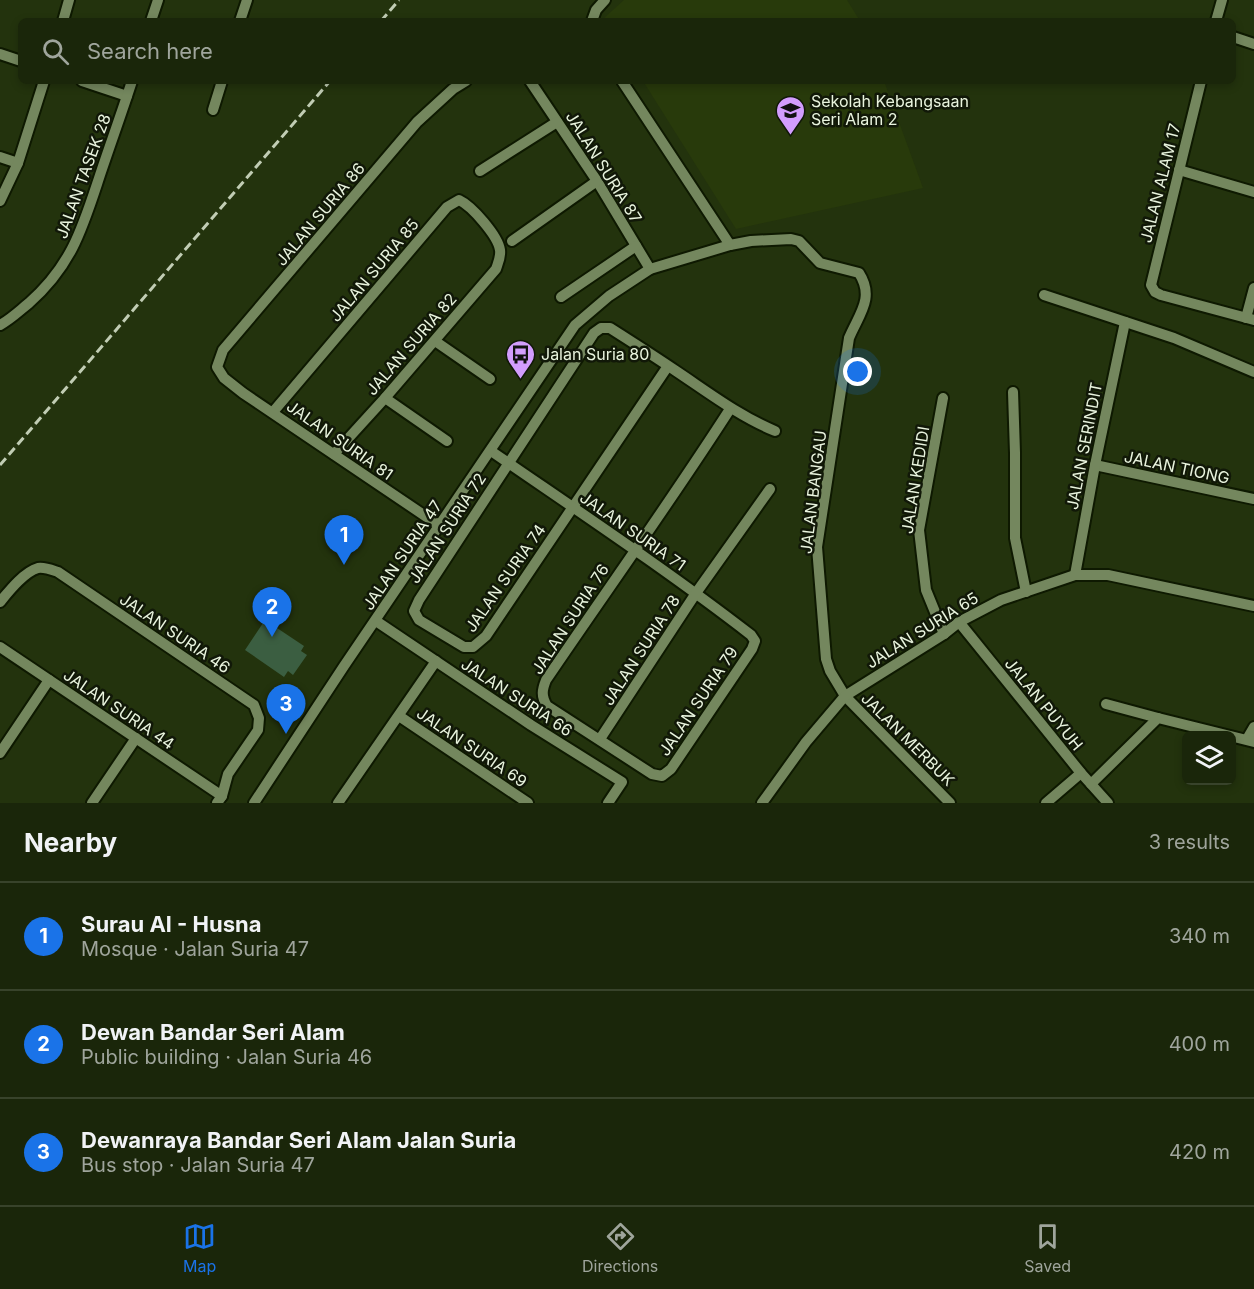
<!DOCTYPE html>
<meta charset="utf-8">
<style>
body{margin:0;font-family:Inter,sans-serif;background:#273218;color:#f1f3f6}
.controls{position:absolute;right:18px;bottom:18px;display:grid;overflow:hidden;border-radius:9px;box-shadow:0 3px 9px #0003}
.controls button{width:54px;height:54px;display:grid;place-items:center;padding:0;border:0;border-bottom:2px solid #38432b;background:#1a260a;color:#f1f3f6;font:30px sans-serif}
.you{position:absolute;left:858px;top:372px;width:21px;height:21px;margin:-15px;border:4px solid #fff;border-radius:50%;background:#1a73e8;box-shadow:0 0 0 9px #1a73e833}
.badge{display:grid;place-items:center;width:39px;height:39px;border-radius:50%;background:#1a73e8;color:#fff;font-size:20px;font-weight:700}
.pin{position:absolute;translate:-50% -50px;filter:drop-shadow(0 2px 3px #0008)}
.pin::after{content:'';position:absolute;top:32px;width:21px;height:18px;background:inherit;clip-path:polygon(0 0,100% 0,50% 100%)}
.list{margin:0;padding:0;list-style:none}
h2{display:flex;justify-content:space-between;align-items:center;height:78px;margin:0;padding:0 24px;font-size:26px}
h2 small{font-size:20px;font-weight:400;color:#9fa59c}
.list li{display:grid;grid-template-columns:39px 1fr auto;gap:18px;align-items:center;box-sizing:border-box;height:108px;padding:0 24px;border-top:2px solid #38432b}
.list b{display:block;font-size:22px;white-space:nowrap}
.list p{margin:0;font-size:20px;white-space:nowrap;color:#9fa59c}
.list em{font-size:20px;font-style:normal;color:#9fa59c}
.icon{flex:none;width:33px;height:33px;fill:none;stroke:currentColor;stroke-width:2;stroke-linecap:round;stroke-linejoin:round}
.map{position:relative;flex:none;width:1254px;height:803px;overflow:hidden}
.search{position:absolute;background:#1a260a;box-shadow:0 3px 9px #0003;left:18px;right:18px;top:18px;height:66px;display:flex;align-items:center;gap:15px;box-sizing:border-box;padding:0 21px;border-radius:9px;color:#9fa59c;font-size:22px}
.sheet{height:402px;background:#1a260a}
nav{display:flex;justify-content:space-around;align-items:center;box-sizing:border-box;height:84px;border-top:2px solid #38432b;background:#1a260a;font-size:16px;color:#9fa59c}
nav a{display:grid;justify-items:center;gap:3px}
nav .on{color:#1a73e8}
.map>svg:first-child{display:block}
.built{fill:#283a0b}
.building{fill:#3b5e41}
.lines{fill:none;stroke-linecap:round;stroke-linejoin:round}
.minor-casing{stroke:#0e1901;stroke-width:14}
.minor{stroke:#74875e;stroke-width:10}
.rail{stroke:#c1cdb4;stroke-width:3;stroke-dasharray:9 4.5;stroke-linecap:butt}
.labels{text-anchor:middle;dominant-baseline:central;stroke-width:5;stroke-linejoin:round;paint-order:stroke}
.poi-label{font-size:16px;fill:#e9f4de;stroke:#111808;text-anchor:start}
.street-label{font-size:16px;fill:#e9f4de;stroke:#111808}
</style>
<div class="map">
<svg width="1254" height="803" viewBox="0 0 1254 803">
<rect width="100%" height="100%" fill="#23330d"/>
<g class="built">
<path d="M624,0H847L860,21H605L603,19Z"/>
<path d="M643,81H884L923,188L736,229Z"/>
</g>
<path class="building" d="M265,620L304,646L301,651L307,655L293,675L288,671L284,677L245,650Z"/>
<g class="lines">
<defs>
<g id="minor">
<path d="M63,21L69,0"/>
<path d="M151,21L158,0"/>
<path d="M240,21L247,0"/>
<path d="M592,21L596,10L605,0"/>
<path d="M1216,21L1222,0"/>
<path d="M1233,37L1254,44"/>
<path d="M0,54L21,61"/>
<path d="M82,81L127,96"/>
<path d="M530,81L597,181L650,269"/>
<path d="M622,81L730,245"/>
<path d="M1201,81L1151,285L1155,292L1161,295L1254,320"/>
<path d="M213,110L222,81"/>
<path d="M0,157L18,163"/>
<path d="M1179,170L1254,192"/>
<path d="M480,171L557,122"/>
<path d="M0,201L18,163L44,81"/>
<path d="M512,241L597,181"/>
<path d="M1044,295L1174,338L1254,372"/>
<path d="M561,297L636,246"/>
<path d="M1246,318L1254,288"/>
<path d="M0,325C11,319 19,311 29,303C73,264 83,226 101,172C111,142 122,112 132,81"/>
<path d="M435,341L490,379"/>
<path d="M668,366L486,636L473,647H464L419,620L414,611L419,600L594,333L601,328H610C632,342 654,356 676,371C709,393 739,416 775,431"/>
<path d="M1013,392L1015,453V538L1026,592"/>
<path d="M385,398L447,441"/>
<path d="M943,398L919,530L926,590L944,634"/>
<path d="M273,412L447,207L459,200C472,206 498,236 500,250C501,257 498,263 496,269L385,398L334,454"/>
<path d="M491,451C578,511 667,570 751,635L755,641L752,649L671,769L662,776L652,774L547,706C541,696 542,690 546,680C607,590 671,501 730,409"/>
<path d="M1095,465L1254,499"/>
<path d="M440,526L243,393L224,378L217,367L223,350L417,122L453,89L466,81"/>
<path d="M1075,575L1095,465L1125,322"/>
<path d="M0,602C9,591 24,572 38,568C45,567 52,570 58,572L254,705L259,718L258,730L228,774L222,796L217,803"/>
<path d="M376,621L531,725L622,782L608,803"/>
<path d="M959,622L1081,773L1108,803"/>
<path d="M0,647L222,796"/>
<path d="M1106,704L1158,718"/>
<path d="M399,716L528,803"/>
<path d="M600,739L696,593L770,489"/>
<path d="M1247,739L1254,727"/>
<path d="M0,753L49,680"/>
<path d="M1091,784L1158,718L1254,742"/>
<path d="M92,803L136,738"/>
<path d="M254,803L344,666L575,325L609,296L650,269L730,245L751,241L791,239L799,241L820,263L859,273C875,298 859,314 849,338L817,547L826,659L830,671L845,696L950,803"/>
<path d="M338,803L436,661"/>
<path d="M762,803L806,742L845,696L944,634L959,622L1001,600L1075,575H1108L1254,606"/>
<path d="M1046,803L1081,773"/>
</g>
</defs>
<use href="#minor" class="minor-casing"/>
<use href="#minor" class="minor"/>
<g class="rail">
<path d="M381,21L399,0"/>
<path d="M0,465L330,81"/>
</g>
</g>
<defs>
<symbol id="school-pin" viewBox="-11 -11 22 30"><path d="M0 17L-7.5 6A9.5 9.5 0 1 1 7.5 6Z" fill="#d29dfd" stroke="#111808"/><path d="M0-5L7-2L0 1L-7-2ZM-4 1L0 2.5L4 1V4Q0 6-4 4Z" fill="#111"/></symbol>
<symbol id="bus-pin" viewBox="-11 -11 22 30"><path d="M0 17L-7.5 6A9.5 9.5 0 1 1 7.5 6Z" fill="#d29dfd" stroke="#111808"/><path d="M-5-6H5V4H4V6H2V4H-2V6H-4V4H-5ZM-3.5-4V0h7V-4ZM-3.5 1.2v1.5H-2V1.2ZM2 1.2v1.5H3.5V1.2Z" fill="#111"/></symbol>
</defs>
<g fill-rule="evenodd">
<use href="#school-pin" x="774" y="94" width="33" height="45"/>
<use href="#bus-pin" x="504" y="338" width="33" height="45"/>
</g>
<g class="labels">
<g class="poi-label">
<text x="811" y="101">Sekolah Kebangsaan<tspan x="811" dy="18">Seri Alam 2</tspan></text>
<text x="541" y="354">Jalan Suria 80</text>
</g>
<g class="street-label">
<text transform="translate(604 167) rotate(58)">JALAN SURIA 87</text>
<text transform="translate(83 176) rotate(-70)">JALAN TASEK 28</text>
<text transform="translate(1160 183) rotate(-76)">JALAN ALAM 17</text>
<text transform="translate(320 214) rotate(-50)">JALAN SURIA 86</text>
<text transform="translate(374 270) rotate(-50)">JALAN SURIA 85</text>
<text transform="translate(411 344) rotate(-49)">JALAN SURIA 82</text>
<text transform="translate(340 440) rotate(35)">JALAN SURIA 81</text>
<text transform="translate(1084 446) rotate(-79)">JALAN SERINDIT</text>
<text transform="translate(1177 467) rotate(12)">JALAN TIONG</text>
<text transform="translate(915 480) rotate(-81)">JALAN KEDIDI</text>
<text transform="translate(813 492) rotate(-83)">JALAN BANGAU</text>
<text transform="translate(447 528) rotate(-57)">JALAN SURIA 72</text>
<text transform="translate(633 531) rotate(35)">JALAN SURIA 71</text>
<text transform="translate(402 555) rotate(-56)">JALAN SURIA 47</text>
<text transform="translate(505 578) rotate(-55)">JALAN SURIA 74</text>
<text transform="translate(570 619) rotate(-57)">JALAN SURIA 76</text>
<text transform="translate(922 630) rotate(-32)">JALAN SURIA 65</text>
<text transform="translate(175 633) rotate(34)">JALAN SURIA 46</text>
<text transform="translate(641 650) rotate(-57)">JALAN SURIA 78</text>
<text transform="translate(517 697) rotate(33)">JALAN SURIA 66</text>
<text transform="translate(698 701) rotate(-56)">JALAN SURIA 79</text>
<text transform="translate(1044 704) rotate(51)">JALAN PUYUH</text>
<text transform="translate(119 709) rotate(34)">JALAN SURIA 44</text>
<text transform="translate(908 739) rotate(45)">JALAN MERBUK</text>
<text transform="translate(472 747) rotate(34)">JALAN SURIA 69</text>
</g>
</g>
</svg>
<div class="controls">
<button><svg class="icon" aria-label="layers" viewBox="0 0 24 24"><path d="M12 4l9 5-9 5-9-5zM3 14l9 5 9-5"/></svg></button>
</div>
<div class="you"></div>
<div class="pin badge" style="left:344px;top:565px">1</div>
<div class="pin badge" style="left:272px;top:637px">2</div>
<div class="pin badge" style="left:286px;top:734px">3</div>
<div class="search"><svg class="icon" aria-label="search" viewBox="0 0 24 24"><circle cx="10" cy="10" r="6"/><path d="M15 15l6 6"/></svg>Search here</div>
</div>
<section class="sheet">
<h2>Nearby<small>3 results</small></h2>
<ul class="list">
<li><span class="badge">1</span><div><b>Surau Al - Husna</b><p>Mosque · Jalan Suria 47</p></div><em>340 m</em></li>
<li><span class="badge">2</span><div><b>Dewan Bandar Seri Alam</b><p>Public building · Jalan Suria 46</p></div><em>400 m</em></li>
<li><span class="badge">3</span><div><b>Dewanraya Bandar Seri Alam Jalan Suria</b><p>Bus stop · Jalan Suria 47</p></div><em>420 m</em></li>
</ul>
</section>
<nav>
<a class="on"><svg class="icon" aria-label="map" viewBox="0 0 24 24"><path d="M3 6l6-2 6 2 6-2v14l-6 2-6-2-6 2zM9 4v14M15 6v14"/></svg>Map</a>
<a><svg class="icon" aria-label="directions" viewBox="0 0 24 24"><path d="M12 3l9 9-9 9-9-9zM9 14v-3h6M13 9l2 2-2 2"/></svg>Directions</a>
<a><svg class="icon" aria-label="saved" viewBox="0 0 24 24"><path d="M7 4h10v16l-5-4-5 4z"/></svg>Saved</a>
</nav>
